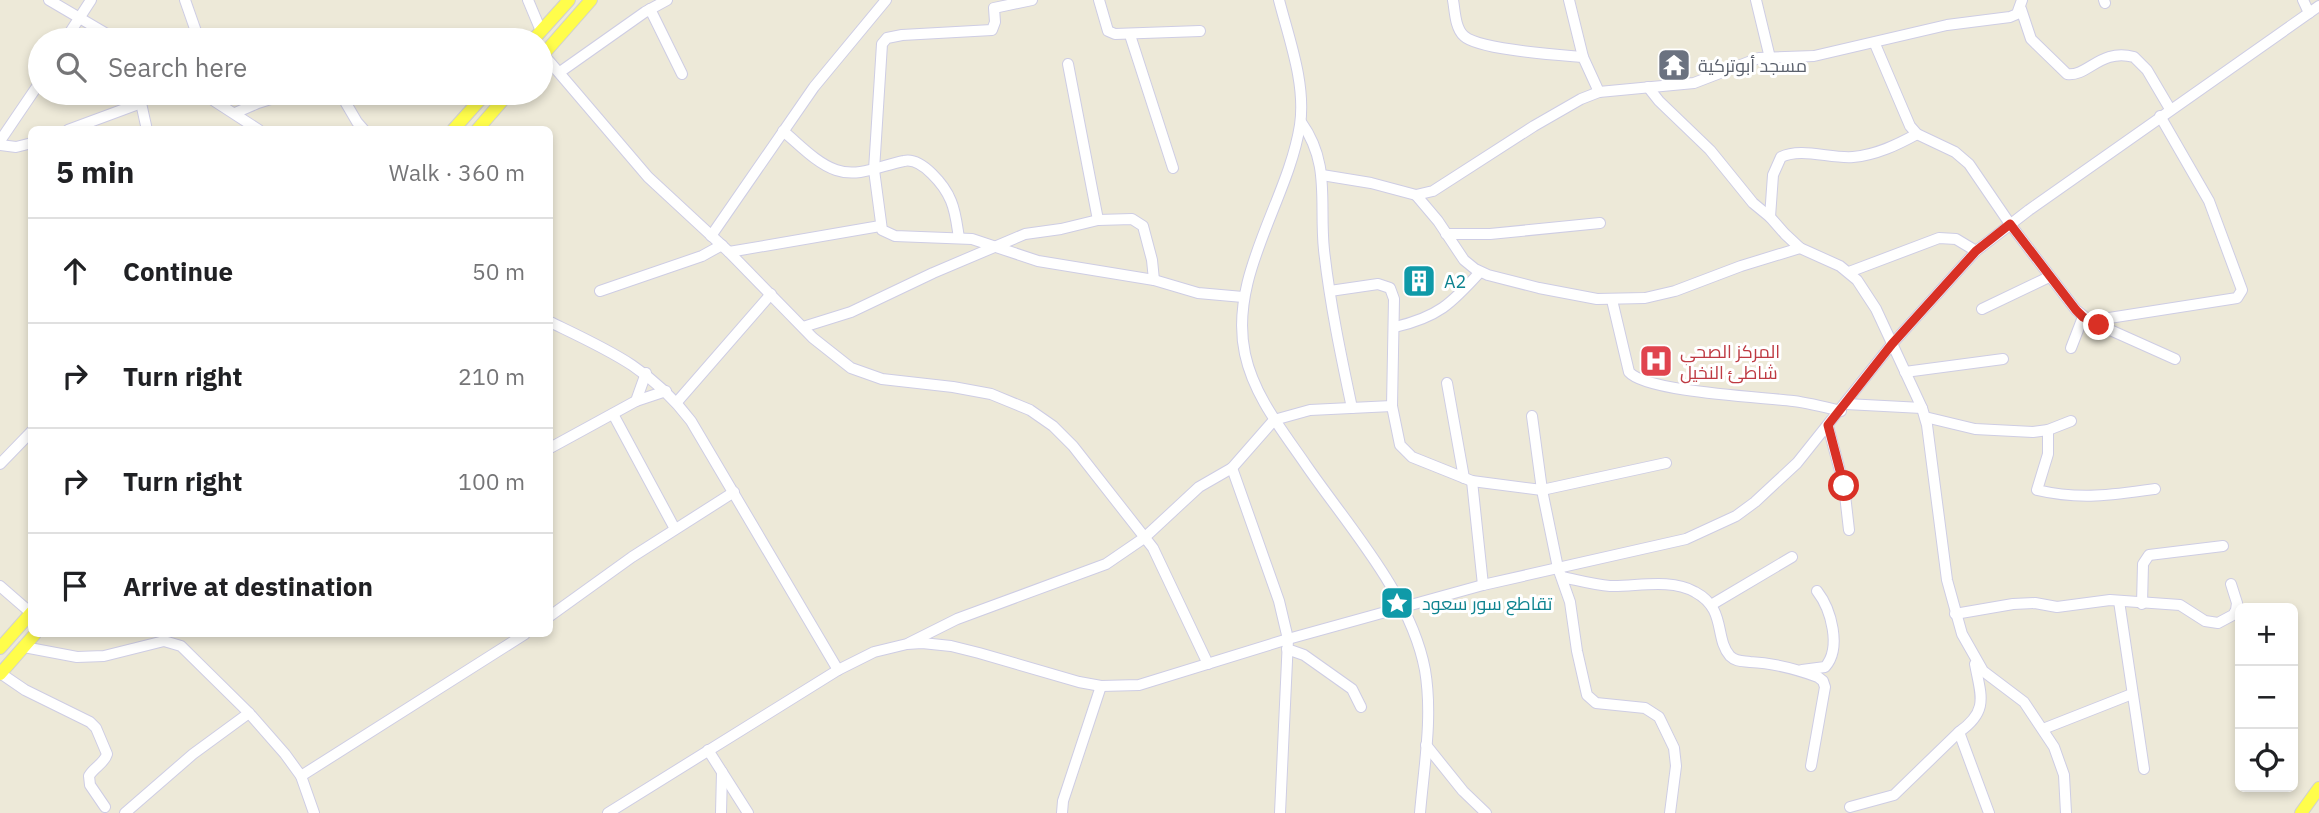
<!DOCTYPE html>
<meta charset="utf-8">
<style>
body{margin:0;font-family:"IBM Plex Sans",Cairo,sans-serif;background:#f2f2f2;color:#202124}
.controls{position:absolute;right:21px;bottom:21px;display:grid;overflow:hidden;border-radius:10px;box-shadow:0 4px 10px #0003}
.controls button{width:63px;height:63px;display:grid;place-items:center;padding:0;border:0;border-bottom:2px solid #e0e0e0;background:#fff;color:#202124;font:35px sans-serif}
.stop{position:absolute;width:21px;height:21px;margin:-16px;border:5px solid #d93025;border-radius:50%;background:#fff}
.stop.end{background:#d93025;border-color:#fff;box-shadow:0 2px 7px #0008}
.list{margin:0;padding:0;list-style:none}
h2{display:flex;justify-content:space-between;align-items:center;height:91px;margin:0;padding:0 28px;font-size:30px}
h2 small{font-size:23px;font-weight:400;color:#757577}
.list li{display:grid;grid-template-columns:46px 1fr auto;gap:21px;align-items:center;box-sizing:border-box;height:105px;padding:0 28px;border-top:2px solid #e0e0e0}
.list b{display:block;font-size:26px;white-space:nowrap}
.list em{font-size:23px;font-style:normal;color:#757577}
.icon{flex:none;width:38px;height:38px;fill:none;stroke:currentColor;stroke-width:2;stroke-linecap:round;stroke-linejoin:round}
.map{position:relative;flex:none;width:2319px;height:813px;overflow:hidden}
.search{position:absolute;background:#fff;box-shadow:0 4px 10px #0003;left:28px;top:28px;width:525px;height:77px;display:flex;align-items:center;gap:18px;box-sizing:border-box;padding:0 24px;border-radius:38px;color:#757577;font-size:26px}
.panel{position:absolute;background:#fff;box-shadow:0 4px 10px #0003;left:28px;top:126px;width:525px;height:511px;border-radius:10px}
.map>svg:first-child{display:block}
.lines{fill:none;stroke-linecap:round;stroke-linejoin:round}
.minor-casing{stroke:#cecde4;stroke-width:12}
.major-casing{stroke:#d0d0d0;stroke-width:14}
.minor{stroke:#fff;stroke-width:10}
.major{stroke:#fffd4b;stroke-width:12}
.route{stroke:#d93025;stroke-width:9}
.labels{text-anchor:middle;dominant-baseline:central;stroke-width:6;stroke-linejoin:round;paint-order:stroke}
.worship-label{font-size:18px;fill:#5b616d;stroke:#fff;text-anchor:start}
.culture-label{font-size:18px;fill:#0d838f;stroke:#fff;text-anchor:start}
.health-label{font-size:18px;fill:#be3a42;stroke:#fff;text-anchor:start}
</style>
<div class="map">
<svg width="2319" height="813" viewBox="0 0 2319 813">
<rect width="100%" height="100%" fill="#ede9d8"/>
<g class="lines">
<defs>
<g id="minor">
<path d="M49,0L117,40"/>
<path d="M185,0L199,40"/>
<path d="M528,0L541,31"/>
<path d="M1032,0L994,8L995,22L992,30L902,35L887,38L882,44L874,170L882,230L895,236L972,239L1038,261L1154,280L1198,293L1243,297"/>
<path d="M1099,0L1108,31L1115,34L1200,31"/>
<path d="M1279,0C1289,39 1306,84 1300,125C1288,201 1228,276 1245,354C1254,396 1282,430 1306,465C1348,526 1411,595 1425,670C1433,717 1424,766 1420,813"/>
<path d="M1453,0C1455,11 1455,28 1464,36C1479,50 1561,55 1583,57L1599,92"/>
<path d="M1569,0L1583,57"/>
<path d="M1756,0L1770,58"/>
<path d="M2104,0L2105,3"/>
<path d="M2303,0L2309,13"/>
<path d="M650,9L682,74"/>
<path d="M2021,9L2031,39L2067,74C2088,77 2100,48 2134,57L2147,70L2170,109"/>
<path d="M1130,35L1173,168"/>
<path d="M65,40L91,0"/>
<path d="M1875,44L1910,126L1917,134L1955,152L1969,164L2010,224L2076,310L2090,321L2175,359"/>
<path d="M543,54L648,177L729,252L813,338L851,368L882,379L953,387L991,394L1030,410L1053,426L1073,446L1153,548L1208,664"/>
<path d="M1068,64L1098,220"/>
<path d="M560,72L645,12L667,0"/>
<path d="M1648,87L1659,101L1710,150L1753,203L1770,217L1785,234L1800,248L1840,266L1857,280L1876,309L1922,408L1927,425L1947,580L1962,634L1983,671L2024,702L2054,747L2064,775L2066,813"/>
<path d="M202,93L259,130"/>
<path d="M340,93L357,122L364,130"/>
<path d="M141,103L147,130"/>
<path d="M235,113L258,103L290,93"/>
<path d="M1301,122C1331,164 1319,202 1324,250C1330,304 1341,356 1352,408"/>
<path d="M68,130L141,103L151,93"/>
<path d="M783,131C799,144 816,163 836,170C859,178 882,165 904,161C922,157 945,186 951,201C956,213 957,226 959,238"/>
<path d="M0,141L40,82"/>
<path d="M0,145L16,147L32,143"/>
<path d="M1322,175L1371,183L1416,195L1433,191L1534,126L1581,99L1599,92L1694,83L1759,58L1814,56L1947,25L2010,17L2017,14L2022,0"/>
<path d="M1416,195L1438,221L1464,260L1475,269L1488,275L1539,288L1597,299L1645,298L1675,291L1741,266L1800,248"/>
<path d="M1770,217L1773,175L1781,157C1801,147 1831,159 1853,157C1876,155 1897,145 1917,134"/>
<path d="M1446,234H1490L1600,223"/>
<path d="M711,236L814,87L886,0"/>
<path d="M729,252L880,226"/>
<path d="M1849,272L1939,238L1956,239L1976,251"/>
<path d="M600,291L702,256L722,245"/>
<path d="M1330,291L1378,284L1390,288L1394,299L1392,406L1400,445L1412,457L1472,481L1542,490L1666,463"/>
<path d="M1612,300L1629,372C1646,392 1762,397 1793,401C1809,403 1825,407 1841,411"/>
<path d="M1982,309L2049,277"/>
<path d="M2090,321L2237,298L2242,290L2209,201L2160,116"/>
<path d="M550,322C608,350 651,368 691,421L838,670"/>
<path d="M803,327L851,312L933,273L1025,234L1061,229L1098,220L1132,219L1143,226L1152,260L1154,280"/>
<path d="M1395,327C1438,317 1451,304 1480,272"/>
<path d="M2071,348L2083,317"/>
<path d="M1905,372L2003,359"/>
<path d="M1447,383L1464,478"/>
<path d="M636,401L666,391"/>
<path d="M677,402L771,294"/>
<path d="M1846,404L1922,408"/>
<path d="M613,414L675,529"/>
<path d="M1532,416L1542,490L1558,568L1570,602L1577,651L1587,695L1596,703L1645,708L1659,717L1674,748L1676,766L1670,813"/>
<path d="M1925,417L1975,429L2033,432L2048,430L2071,421"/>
<path d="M1828,426L1844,486L1849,530"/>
<path d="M2048,430V454L2037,490C2079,500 2113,495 2155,489"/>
<path d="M550,448L636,401L646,373"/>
<path d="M0,464L32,431"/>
<path d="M1232,468L1279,601L1288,639L1280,813"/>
<path d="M1472,481L1483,585"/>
<path d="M1562,577C1577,580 1594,585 1610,586C1636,587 1670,578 1695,592C1727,609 1714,638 1730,656C1736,662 1743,661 1750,662C1774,663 1796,669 1818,677L1823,681L1825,687L1811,766"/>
<path d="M0,586L31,613"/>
<path d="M2119,601L2144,769"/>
<path d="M2142,604L2143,564L2149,555L2223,546"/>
<path d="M1711,605L1792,557"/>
<path d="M1955,614L2013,604L2035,603L2057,607L2110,600L2180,605L2205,621L2218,623L2233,615L2236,610L2237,603L2231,584"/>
<path d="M550,616L632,557L734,492"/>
<path d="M909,643L957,619L1106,564L1144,538L1199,487L1232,468L1274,420L1310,410L1392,406"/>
<path d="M24,647L77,657L104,656L164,641L181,646L249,713L285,754L301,776L314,813"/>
<path d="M1287,649L1304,655L1352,689L1361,707"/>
<path d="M1975,664C1981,696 1989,711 1959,732L1989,813"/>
<path d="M1802,670L1825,667C1842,648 1831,609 1817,591"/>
<path d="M0,673L25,690L90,722L96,728L107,754C104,764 94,767 89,776L90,785L105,807"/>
<path d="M2043,729L2132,694"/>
<path d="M1426,745L1463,791L1486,813"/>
<path d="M708,750L748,813"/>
<path d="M301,776L525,634"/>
<path d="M1850,807L1894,795L1959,732"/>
<path d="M125,813L193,754L249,713"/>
<path d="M608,813L838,670L874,652L907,644L922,643L951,646L979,653L1079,682L1101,686L1139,685L1288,639L1483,585L1686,539L1736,516L1755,502L1797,463L1892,344L1976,251L2029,210L2319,6"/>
<path d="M721,813L722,772"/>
<path d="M1062,813L1063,801L1101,686"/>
</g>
<g id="major">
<path d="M533,40L569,0"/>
<path d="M541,57L591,0"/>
<path d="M453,130L486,93"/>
<path d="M477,130L509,93"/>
<path d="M0,648L32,612"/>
<path d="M0,674L35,634"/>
<path d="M2301,813L2319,788"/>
</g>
</defs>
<use href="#minor" class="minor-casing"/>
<use href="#major" class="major-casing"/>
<use href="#minor" class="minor"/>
<use href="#major" class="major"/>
</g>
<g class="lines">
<path class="route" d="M1844,486L1828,425L1892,344L1976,251L2010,224L2076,310L2083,317L2099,325"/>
</g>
<defs>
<symbol id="temple-square" viewBox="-11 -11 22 22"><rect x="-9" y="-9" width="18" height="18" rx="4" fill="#6b7280" stroke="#fff"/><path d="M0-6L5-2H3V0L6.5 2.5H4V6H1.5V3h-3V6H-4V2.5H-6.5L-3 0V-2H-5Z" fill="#fff"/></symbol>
<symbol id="building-square" viewBox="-11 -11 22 22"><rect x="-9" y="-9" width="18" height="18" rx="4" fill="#0f9aa8" stroke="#fff"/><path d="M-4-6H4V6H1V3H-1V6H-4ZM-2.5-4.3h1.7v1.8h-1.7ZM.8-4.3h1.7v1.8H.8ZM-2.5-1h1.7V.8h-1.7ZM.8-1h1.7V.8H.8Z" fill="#fff"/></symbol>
<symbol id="hospital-square" viewBox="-11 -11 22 22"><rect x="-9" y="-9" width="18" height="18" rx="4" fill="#e0444e" stroke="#fff"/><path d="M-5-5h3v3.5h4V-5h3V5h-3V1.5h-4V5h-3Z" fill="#fff"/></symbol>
<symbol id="sight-square" viewBox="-11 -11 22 22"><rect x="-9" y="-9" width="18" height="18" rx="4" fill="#0f9aa8" stroke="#fff"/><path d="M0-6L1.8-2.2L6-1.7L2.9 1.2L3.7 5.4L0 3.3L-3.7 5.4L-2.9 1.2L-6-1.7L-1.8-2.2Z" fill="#fff"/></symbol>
</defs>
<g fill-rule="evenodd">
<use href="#temple-square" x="1655" y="46" width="38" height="38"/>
<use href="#building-square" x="1400" y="262" width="38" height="38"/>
<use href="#hospital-square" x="1637" y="342" width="38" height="38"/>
<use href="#sight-square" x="1378" y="584" width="38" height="38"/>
</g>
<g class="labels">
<g class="worship-label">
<text x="1698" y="65">مسجد أبوتركية</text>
</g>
<g class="culture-label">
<text x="1444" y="281">A2</text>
<text x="1422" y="603">تقاطع سور سعود</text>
</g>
<g class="health-label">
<text x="1680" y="351">المركز الصحي<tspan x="1680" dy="21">شاطئ النخيل</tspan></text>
</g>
</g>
</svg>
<div class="controls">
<button>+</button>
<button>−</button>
<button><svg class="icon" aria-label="locate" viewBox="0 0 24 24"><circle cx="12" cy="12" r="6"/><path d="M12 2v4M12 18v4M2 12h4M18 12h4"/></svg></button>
</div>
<div class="stop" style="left:1844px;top:486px"></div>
<div class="stop end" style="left:2099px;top:325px"></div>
<div class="search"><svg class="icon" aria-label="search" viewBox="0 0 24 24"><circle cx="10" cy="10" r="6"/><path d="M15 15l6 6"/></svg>Search here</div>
<section class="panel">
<h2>5 min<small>Walk · 360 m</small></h2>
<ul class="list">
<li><svg class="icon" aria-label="ahead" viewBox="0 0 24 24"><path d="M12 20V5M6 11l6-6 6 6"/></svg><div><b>Continue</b></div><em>50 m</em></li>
<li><svg class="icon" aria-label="right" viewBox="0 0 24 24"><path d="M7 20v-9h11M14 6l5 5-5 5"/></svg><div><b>Turn right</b></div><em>210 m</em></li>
<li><svg class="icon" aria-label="right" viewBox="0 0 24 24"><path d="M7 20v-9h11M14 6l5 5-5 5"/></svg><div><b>Turn right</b></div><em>100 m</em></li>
<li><svg class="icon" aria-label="arrive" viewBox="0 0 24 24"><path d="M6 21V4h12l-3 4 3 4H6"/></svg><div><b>Arrive at destination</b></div></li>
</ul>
</section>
</div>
